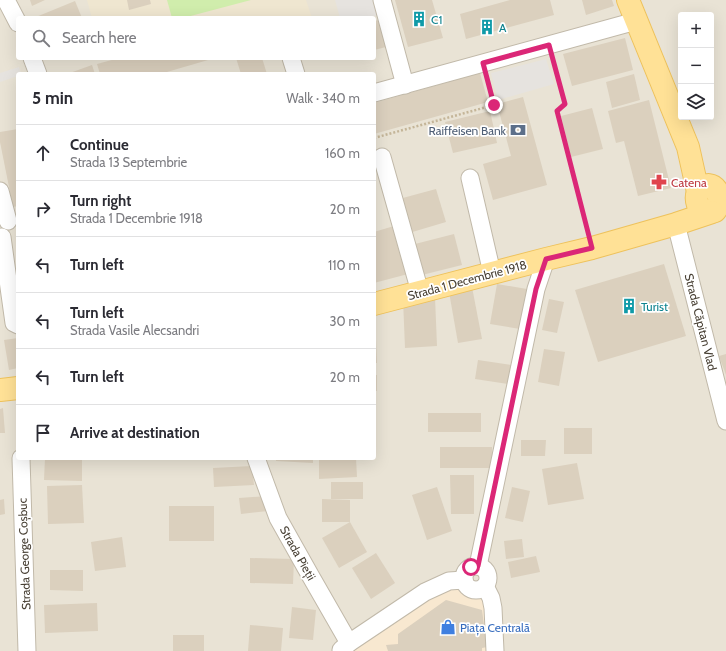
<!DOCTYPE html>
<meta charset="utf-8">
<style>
body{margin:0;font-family:Cabin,sans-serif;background:#f2f2f3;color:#2b2b33}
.controls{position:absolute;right:12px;top:12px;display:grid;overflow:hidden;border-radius:4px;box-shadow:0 4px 16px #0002}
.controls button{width:36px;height:36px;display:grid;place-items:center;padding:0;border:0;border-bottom:1px solid #e1e1e2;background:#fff;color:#2b2b33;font:20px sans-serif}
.stop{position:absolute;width:12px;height:12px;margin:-9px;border:3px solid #db2777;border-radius:50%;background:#fff}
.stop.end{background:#db2777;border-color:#fff;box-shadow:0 1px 4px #0008}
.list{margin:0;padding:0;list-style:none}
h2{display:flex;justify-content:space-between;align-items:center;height:52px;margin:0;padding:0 16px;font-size:17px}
h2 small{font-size:13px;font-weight:400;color:#7c7c81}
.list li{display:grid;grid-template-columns:26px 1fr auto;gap:12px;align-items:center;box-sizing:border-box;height:56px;padding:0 16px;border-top:1px solid #e1e1e2}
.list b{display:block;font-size:15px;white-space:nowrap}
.list p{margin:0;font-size:13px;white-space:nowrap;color:#7c7c81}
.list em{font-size:13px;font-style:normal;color:#7c7c81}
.icon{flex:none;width:22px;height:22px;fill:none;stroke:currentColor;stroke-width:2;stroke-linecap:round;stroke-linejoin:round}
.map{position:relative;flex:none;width:726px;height:651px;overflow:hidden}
.search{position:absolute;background:#fff;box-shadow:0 4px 16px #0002;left:16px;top:16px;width:360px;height:44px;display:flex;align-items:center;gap:10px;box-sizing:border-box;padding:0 14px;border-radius:4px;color:#7c7c81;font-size:15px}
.panel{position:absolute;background:#fff;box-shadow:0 4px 16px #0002;left:16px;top:72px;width:360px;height:388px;border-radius:4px}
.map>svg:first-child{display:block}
.residential{fill:#e9e3d5;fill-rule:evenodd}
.commercial{fill:#f8e8d0}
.education{fill:#efe6d0}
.green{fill:#d0edac}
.parking{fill:#e6e3df}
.building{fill:#dbd0be}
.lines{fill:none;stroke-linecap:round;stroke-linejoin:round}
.minor-casing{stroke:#c1b9a9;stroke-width:19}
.major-casing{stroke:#eec25c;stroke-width:24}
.path{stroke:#c4b598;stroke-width:2.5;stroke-dasharray:2 2;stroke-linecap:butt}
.minor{stroke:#fff;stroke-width:17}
.major{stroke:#ffe196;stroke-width:22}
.route{stroke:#db2777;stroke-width:5}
.labels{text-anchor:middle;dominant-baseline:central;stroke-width:3.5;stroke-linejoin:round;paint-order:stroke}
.culture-label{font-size:12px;fill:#0d838f;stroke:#fff;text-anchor:start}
.service-label{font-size:12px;fill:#4e5e75;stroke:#fff;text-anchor:end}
.health-label{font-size:12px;fill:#be3a42;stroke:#fff;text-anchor:start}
.street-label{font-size:12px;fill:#494135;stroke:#fff}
.shop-label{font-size:12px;fill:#366cbe;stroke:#fff;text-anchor:start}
</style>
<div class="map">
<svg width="726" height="651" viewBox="0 0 726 651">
<rect width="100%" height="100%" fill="#f5f1e7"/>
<path class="residential" d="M0,0H726V651H0ZM681,15H711V117H681ZM18,18H374V58H18ZM18,74H374V458H18Z"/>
<path class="commercial" d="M466,585L470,588L476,590L481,589L495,651H340L425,592Z"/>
<path class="education" d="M87,0H306L312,18H92Z"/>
<path class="green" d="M167,0H251L183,18H172Z"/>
<g class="parking">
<path d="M335,0H375L378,15L365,18H340Z"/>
<path d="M546,59L554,84L498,100L491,73Z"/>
<path d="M19,67L21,74H18V76L0,82V73Z"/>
</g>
<g class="building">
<path d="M30,0H45L32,6Z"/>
<path d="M127,0H150L151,4L129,10Z"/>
<path d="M395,0H432L443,38L408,47Z"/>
<path d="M510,0H550L554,15L466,39L460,14Z"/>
<path d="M582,0H612L614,6L586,15Z"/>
<path d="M75,1L82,18H36V17Z"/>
<path d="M379,20L386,47L374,50V21Z"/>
<path d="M625,38L633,70L572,86L563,54Z"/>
<path d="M119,58H215L160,74H100L97,64Z"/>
<path d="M236,58H262L267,74H241Z"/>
<path d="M92,65L95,74H67Z"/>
<path d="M480,73L488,102L374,134V103Z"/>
<path d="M634,74L640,100L612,108L606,82Z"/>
<path d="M523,97L547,185L493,200L483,164L511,156L497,104Z"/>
<path d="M649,100L671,188L638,196L624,141L616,143L608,111Z"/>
<path d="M592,108L603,149L571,157L561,116Z"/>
<path d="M490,111L497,143L453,153L445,122Z"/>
<path d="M18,129V206L13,207L0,142V132Z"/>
<path d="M436,189L446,222L409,233L399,199Z"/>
<path d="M394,226L408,274L374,283V232Z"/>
<path d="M454,234L462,265L422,275L415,244Z"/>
<path d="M664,264L686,336L598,362L575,290Z"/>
<path d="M497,284L527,289L520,329L490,324Z"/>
<path d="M472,287L482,339L458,343L449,292Z"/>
<path d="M435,297L437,346L405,348L403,299Z"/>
<path d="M549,299L564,302L557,333L542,330Z"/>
<path d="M374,318H375L377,363H374Z"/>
<path d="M18,338V368L9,370L4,340Z"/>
<path d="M544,349L565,352L559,386L538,382Z"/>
<path d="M726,354V375L719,356Z"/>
<path d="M478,360L511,365L508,384L475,379Z"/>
<rect x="374" y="375" width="3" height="16"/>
<path d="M3,408L5,433H0V409Z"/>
<rect x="428" y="413" width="53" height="19"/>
<rect x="564" y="428" width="28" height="26"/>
<path d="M521,440H546L545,456H521Z"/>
<rect x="440" y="447" width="52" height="21"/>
<path d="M45,458H82V481L44,480Z"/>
<path d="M276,458H313V463L276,461Z"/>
<path d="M319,458H356L357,477L319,479Z"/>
<path d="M577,463L584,499L548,505L542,469Z"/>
<path d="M252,466L254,485L214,487L213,468Z"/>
<path d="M450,475H474V514H451Z"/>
<rect x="331" y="482" width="32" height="17"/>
<path d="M82,485L84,523L48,524L47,486Z"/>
<path d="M437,487L452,531L427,540L412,495Z"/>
<path d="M512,487L530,491L523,522L505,518Z"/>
<path d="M267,496L268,511L241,514L239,498Z"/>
<path d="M4,499L5,514L0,515V500Z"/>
<path d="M322,499L350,500V522H322Z"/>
<rect x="169" y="506" width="45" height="35"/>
<path d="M350,522L367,552L339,568L322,538Z"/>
<path d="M122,537L126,567L95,571L91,542Z"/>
<path d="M522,539L524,557L506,559L504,541Z"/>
<path d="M376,553L395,583L371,599L352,568Z"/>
<path d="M536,556L540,572L511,578L508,562Z"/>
<path d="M250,558L294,559L293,584L250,583Z"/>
<path d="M50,570H83V591L50,590Z"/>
<path d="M446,600L482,610L487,647L482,648V651H388L386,645L398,644V634Z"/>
<path d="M97,603L98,631L45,633L44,605Z"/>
<path d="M292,607L316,610L313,640L289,638Z"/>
<path d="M250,625L283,628L281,651H248Z"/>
<rect x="173" y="635" width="31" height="16"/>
</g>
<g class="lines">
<defs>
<g id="minor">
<path d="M6,0L18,23"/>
<path d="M382,0L405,85"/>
<path d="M32,58L38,74"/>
<path d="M291,58L296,74"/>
<path d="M374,93L636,21"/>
<path d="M382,157L420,292"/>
<path d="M470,178L492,273"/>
<path d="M0,191L8,221"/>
<path d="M676,224L726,421"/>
<path d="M2,237L14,323L18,325"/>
<path d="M21,458L27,651"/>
<path d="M256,458L278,518L310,575L349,643"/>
<path d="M478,566L536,289L546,259"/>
<circle cx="476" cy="578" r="12"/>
<path d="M485,586L491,598L493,608L495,651"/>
<path d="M341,650L349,643L425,592L449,581L464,580"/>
</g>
<g id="major">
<path d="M628,0L688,147L698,192"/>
<path d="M698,205C696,199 696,194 700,190C713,175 726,198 715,211"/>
<path d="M374,304L546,259L592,248L676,224L712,212"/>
<path d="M0,390L18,388"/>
</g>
</defs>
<use href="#minor" class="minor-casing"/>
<use href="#major" class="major-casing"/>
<g class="path">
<path d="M552,59L565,104L557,111L588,232"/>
<path d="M374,138L494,105L487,77"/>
</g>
<use href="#minor" class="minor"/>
<use href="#major" class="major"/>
</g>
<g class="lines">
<path class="route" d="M471,567L478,566L536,289L546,259L592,248L557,111L565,104L549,45L483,63L494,105"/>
</g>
<defs>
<symbol id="building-bare" viewBox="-9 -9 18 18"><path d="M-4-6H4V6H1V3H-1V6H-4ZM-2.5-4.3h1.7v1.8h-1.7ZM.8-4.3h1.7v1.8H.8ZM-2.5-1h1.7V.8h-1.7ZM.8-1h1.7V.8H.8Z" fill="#0f9aa8" stroke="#fff" stroke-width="2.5" paint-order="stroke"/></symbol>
<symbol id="bank-bare" viewBox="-9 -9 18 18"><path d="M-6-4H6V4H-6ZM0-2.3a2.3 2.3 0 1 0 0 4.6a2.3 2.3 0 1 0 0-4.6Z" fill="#5c6f8a" stroke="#fff" stroke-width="2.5" paint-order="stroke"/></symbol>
<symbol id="pharmacy-bare" viewBox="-9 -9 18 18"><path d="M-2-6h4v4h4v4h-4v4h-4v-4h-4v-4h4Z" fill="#e0444e" stroke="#fff" stroke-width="2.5" paint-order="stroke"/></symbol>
<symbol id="shop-bare" viewBox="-9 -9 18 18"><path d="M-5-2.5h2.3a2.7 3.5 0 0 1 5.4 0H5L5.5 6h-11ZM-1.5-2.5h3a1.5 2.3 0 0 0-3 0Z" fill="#3f7fe0" stroke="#fff" stroke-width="2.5" paint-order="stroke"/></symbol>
</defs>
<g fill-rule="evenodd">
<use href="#building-bare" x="408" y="8" width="22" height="22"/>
<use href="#building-bare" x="476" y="16" width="22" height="22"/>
<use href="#bank-bare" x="507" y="119" width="22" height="22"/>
<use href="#pharmacy-bare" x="648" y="171" width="22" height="22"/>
<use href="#building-bare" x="618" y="295" width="22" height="22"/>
<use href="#shop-bare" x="437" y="616" width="22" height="22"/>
</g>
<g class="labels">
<g class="culture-label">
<text x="431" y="19">C1</text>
<text x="499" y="27">A</text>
<text x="641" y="306">Turist</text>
</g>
<g class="service-label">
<text x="506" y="130">Raiffeisen Bank</text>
</g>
<g class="health-label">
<text x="671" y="182">Catena</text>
</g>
<g class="street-label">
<text transform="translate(467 280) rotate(-15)">Strada 1 Decembrie 1918</text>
<text transform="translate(701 322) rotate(76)">Strada Căpitan Vlad</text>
<text transform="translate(298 553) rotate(61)">Strada Pieții</text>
<text transform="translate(24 554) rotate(-92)">Strada George Coșbuc</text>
</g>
<g class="shop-label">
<text x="460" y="627">Piața Centrală</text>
</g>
</g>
</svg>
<div class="controls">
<button>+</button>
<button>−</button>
<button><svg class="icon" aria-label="layers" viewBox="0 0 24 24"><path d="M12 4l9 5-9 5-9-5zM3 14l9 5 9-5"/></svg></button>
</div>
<div class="stop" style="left:471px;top:567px"></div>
<div class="stop end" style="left:494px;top:105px"></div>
<div class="search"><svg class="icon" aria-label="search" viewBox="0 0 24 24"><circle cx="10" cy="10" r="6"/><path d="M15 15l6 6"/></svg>Search here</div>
<section class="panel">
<h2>5 min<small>Walk · 340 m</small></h2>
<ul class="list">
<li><svg class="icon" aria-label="ahead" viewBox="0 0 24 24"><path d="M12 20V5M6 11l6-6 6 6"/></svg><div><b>Continue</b><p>Strada 13 Septembrie</p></div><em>160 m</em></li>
<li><svg class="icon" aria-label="right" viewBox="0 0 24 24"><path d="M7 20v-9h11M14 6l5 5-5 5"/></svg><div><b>Turn right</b><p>Strada 1 Decembrie 1918</p></div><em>20 m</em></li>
<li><svg class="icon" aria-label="left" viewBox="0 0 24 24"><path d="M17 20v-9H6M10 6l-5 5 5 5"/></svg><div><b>Turn left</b></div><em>110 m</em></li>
<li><svg class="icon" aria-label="left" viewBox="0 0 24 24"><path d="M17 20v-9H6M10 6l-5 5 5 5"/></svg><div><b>Turn left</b><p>Strada Vasile Alecsandri</p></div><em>30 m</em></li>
<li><svg class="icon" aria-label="left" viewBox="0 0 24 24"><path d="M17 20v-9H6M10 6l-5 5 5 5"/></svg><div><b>Turn left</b></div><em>20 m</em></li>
<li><svg class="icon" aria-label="arrive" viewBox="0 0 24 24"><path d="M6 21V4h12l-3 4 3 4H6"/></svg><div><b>Arrive at destination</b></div></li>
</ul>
</section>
</div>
